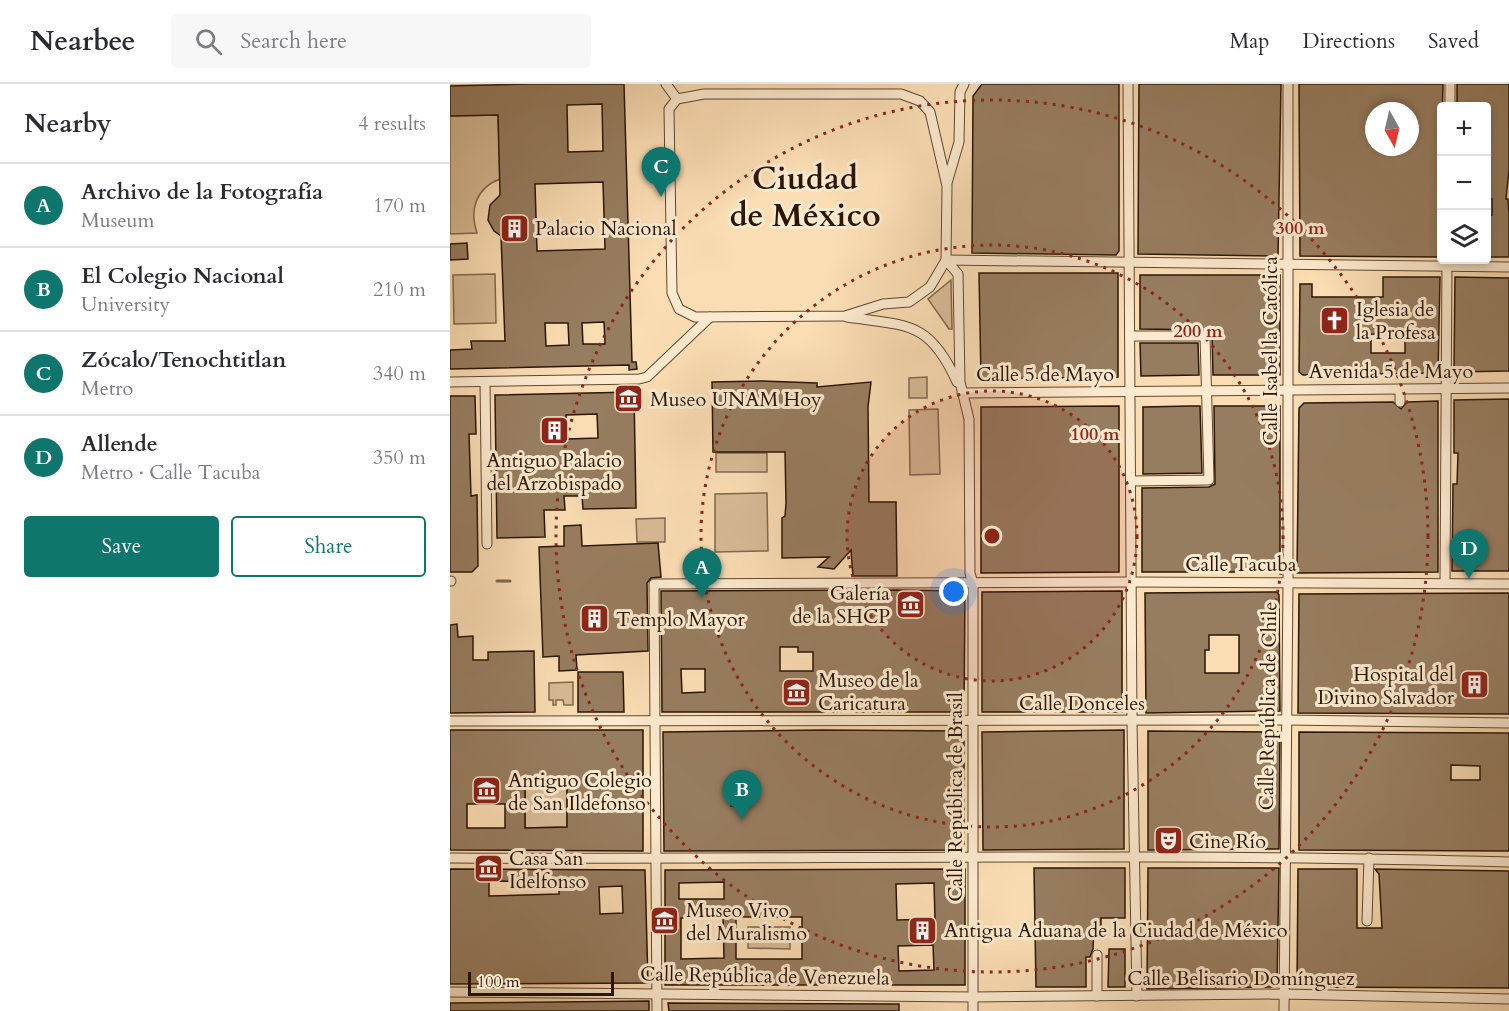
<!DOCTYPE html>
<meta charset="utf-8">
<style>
body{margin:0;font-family:Cardo,serif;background:#f7f7f7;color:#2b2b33}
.controls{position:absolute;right:18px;top:18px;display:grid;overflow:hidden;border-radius:6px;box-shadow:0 3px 9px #0003}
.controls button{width:54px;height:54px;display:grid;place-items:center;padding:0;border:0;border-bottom:2px solid #e1e1e2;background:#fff;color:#2b2b33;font:30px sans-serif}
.compass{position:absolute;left:915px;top:18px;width:54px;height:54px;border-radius:50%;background:#fff;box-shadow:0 3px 9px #0003;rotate:172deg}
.scale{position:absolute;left:18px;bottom:15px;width:146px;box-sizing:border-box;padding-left:6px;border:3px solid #2b1604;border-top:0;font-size:16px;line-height:21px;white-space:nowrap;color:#2b1604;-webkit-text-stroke:4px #fce9ce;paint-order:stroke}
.you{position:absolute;left:504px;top:508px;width:21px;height:21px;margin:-15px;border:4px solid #fff;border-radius:50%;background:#1a73e8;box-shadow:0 0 0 9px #1a73e833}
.badge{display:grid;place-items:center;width:39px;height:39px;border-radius:50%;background:#0f766e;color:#fff;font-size:20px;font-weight:700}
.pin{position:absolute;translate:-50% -50px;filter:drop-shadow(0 2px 3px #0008)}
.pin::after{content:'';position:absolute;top:32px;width:21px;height:18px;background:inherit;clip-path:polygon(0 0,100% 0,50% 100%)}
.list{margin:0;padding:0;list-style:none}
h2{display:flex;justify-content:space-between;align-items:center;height:78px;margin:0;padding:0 24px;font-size:26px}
h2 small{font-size:20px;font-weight:400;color:#7c7c81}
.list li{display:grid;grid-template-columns:39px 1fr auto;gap:18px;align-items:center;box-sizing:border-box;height:84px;padding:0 24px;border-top:2px solid #e1e1e2}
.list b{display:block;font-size:22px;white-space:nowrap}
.list p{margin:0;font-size:20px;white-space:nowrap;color:#7c7c81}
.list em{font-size:20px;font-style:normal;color:#7c7c81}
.actions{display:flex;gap:12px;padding:18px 24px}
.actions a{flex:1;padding:14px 0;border:2px solid #0f766e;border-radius:6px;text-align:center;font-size:21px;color:#0f766e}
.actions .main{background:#0f766e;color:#fff}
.icon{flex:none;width:33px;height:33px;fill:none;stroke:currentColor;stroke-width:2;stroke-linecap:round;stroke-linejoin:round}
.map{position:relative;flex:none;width:1059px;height:927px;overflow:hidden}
header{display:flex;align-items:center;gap:36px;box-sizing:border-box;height:84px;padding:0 30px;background:#fff;border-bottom:2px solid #e1e1e2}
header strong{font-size:28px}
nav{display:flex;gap:33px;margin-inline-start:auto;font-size:21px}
.search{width:420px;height:54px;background:#f7f7f7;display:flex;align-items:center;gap:15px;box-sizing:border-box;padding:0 21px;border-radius:6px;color:#7c7c81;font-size:22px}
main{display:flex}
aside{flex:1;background:#fff}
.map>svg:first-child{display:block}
.green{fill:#d8bb96;stroke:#82684d;stroke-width:1.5}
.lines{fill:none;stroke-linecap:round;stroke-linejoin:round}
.stream{stroke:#7d654a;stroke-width:3}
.building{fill:#977d60;stroke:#2b1604;stroke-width:1.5;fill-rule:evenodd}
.minor-casing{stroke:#5f4830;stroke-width:11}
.minor{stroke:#fce9ce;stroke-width:9}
.ring{fill:none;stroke:#8f2418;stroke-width:3;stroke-dasharray:3 6}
.labels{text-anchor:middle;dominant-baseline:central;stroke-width:6;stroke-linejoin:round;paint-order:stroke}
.poi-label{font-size:20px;fill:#2b1604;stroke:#fce9ce;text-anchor:start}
.street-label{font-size:20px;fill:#2b1604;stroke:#fce9ce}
.town-label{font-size:32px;font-weight:bold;fill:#2b1604;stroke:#fce9ce}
.centre{fill:#8f2418;stroke:#fce9ce;stroke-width:3}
.ring-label{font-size:18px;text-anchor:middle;font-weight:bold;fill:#8f2418;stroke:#fce9ce;stroke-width:6;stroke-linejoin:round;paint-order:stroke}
</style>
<header>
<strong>Nearbee</strong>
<div class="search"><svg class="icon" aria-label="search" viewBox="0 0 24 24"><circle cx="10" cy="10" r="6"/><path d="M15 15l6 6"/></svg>Search here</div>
<nav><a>Map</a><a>Directions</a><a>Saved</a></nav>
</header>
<main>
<aside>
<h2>Nearby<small>4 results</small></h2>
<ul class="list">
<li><span class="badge">A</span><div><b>Archivo de la Fotografía</b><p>Museum</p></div><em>170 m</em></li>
<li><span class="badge">B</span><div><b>El Colegio Nacional</b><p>University</p></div><em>210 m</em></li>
<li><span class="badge">C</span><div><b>Zócalo/Tenochtitlan</b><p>Metro</p></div><em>340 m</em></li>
<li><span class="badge">D</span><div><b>Allende</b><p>Metro · Calle Tacuba</p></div><em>350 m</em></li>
</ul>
<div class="actions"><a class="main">Save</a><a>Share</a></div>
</aside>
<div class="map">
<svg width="1059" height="927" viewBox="0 0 1059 927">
<rect width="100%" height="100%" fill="#fbddb4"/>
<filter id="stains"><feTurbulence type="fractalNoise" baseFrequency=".00333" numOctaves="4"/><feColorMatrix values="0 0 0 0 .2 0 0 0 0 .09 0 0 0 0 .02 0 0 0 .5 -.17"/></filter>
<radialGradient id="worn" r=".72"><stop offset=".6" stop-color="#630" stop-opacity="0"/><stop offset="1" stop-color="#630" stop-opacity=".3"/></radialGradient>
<g class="green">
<path d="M48,31L50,95C26,104 19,126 27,149L0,150V32Z"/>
<path d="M45,190L46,239L4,240L3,191Z"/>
<path d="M501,196L502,245H499L478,215Z"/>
<path d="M477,293V314H459V294Z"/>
<path d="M488,325L490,390L460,391L459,326Z"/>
<rect x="266" y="369" width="51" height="19"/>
<path d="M317,409L318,467L265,468V410Z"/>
<path d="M215,434V458H187L186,435Z"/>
<path d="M123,598V621H114L113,616H106V621H103V616H99V599Z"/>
<path d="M75,700H117V743L75,744Z"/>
<path d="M298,843H340V865L298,864Z"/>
</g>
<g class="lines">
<path class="stream" d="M47,497H60"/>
</g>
<g class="building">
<path d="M79,0H174L182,278H186L187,285L179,286V281L0,285V266L22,265L21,257H55L51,152L44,147L38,136L40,121L50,111L48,31L0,32V2ZM152,20L153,67L118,68L117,21ZM153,98L155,165L87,167L85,100ZM154,238L155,260H133L132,239ZM95,239H118L119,261L96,262Z"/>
<path d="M532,0H669V167L666,171L522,169L523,12Z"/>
<path d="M689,0H831L828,172L688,170Z"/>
<path d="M849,0H993L989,173L850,172ZM924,27H960V63H924Z"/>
<path d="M1007,0H1059V86L1056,115H1058L1059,132V173H1036L1037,133L1042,131V115H1036V22H1007Z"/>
<path d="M17,159L18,175L0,176V160Z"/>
<path d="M529,189H668V293L531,295Z"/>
<path d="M690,191H830V291H763L762,252L759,246L690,245Z"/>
<path d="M933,193H990L988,289L853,291L849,288L850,200H862V213H933ZM921,250H955V269H921Z"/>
<path d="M1005,193L1059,194V287L1004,288Z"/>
<path d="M690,259H748L749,291L691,292Z"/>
<path d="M312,297L367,299V303L421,298L418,323L419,418H446L447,492H403L401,466L384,485L368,483L379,473L332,474V434L335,432L336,419L335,368H263L262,298Z"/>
<path d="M184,308L186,424L133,425L132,412H114L115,426H94L95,453L47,454L45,311ZM147,330L148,354L117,355L116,331Z"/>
<path d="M0,312H25L26,350H19L21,412L27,411L28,482L22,488H0Z"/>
<path d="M1059,315V487H1002L1003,400H1007L1008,369H1004V316Z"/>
<path d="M988,317V488L847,489L849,324L854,319L943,318L951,325L957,318Z"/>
<path d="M669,322V488L531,489V323Z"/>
<path d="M740,322H750L752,389L693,390V323Z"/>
<path d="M764,322H830V488H692V404L759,403L765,400Z"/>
<path d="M131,441L132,462L208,459L211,493L201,494L197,499L198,567L126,571L127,586L109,587V572L93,573L89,463L114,462V442Z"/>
<path d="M447,506L515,507L514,628H212L211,507ZM330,563H348V568H363V587H330ZM231,585H255V608L232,609Z"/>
<path d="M672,507V628H532V508Z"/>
<path d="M827,508L829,511L830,627L696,629L695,509ZM759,551H789V589H755V566H759Z"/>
<path d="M1059,509V630L848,629L849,510Z"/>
<path d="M7,540L8,553L23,552V576H38V568L84,567L85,628L0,629V541Z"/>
<path d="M128,588H173L174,628H128Z"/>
<path d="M0,646H193V767L0,766ZM75,700H117V743L75,744ZM17,720H55V744H17Z"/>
<path d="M372,646L514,647V766L214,767L213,648ZM303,697V717H300V721L281,722L280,699Z"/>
<path d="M674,646V765L533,766L532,648Z"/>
<path d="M698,647L830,648L829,765L698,766Z"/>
<path d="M849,648L1059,649V767L849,766ZM1001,681L1030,682V696H1001Z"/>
<path d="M584,784H675V834H651V844H644L643,865L640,873H636V903H586Z"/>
<path d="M698,784H829L827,903L697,905Z"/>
<path d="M0,785L195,786L198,899L0,900ZM39,797L109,798V810L39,812ZM172,802L173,829L150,830L149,803Z"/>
<path d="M515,785V901H215V786ZM274,798V815H229V799ZM484,799L485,835L447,836L446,800ZM273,833L274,874L231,875V834ZM286,833H352V875H286ZM483,861L484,886L449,887L448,862Z"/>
<path d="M848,785H907V844H932L929,790L925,785L1059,787V904L847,903Z"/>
<path d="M659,865H675V903H658Z"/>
<path d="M199,917V927H0V919Z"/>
<path d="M218,919L449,920V927H219Z"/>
</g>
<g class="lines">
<defs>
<g id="minor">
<path d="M216,0L227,15"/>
<path d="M678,0L682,637L687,912"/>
<path d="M254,10H451L470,17L480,28L497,102L496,176L480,203L459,218L433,220L395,232L245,233L229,225L222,209L219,25L227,15Z"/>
<path d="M1000,22V0"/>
<path d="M497,99L509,58L510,8L514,0"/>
<path d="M496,176L508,190L510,298L519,335L520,489L523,500V927"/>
<path d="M496,176L1059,183"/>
<path d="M397,233C457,242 479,236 507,298"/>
<path d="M680,252H755L759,396L681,397"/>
<path d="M0,298L189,295L197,293L260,233"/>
<path d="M35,298L37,460"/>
<path d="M950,305V318"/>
<path d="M512,309L1059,304"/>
<path d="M0,497H1"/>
<path d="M995,499L997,176"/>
<path d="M0,637L836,636L1059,639"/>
<path d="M0,774C353,776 706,768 1059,778"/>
<path d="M917,837L919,774"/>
<path d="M647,871V912"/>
<path d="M0,908L522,913L833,910L1059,915"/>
<path d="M207,927L204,500L681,498L1059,500"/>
<path d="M834,927L838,498V0"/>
</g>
</defs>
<use href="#minor" class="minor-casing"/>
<use href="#minor" class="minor"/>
</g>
<circle cx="542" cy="452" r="145" fill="#8f2418" fill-opacity=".12"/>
<g class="ring">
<circle cx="542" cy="452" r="145"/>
<circle cx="542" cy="452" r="291"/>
<circle cx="542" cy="452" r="436"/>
</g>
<defs>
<symbol id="building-square" viewBox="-11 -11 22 22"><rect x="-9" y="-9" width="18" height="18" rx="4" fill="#8f2418" stroke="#fce9ce"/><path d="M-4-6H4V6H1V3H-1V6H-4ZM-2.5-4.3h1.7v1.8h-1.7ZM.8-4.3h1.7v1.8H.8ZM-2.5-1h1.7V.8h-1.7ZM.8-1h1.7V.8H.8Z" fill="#fff"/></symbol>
<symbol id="church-square" viewBox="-11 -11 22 22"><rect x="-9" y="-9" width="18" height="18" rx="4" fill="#8f2418" stroke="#fce9ce"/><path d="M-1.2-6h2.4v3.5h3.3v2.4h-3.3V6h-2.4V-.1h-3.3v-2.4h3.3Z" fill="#fff"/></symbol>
<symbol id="museum-square" viewBox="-11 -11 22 22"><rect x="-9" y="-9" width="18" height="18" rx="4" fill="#8f2418" stroke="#fce9ce"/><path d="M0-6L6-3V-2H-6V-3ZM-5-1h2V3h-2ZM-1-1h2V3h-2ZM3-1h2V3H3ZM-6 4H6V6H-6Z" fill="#fff"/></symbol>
<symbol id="theatre-square" viewBox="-11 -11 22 22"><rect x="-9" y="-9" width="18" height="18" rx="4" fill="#8f2418" stroke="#fce9ce"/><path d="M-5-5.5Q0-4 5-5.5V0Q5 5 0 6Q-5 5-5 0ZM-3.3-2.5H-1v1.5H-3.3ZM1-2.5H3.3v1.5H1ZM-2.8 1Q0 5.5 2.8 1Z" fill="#fff"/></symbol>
</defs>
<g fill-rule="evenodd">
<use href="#building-square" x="48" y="128" width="33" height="33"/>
<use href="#church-square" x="868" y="220" width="33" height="33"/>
<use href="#museum-square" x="162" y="298" width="33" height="33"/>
<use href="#building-square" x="88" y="330" width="33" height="33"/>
<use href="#museum-square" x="444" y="504" width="33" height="33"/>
<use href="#building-square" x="128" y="518" width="33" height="33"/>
<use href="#building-square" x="1008" y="584" width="33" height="33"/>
<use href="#museum-square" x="330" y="592" width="33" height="33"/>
<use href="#museum-square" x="20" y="690" width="33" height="33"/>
<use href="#theatre-square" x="702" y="740" width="33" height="33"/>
<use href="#museum-square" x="22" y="768" width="33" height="33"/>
<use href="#museum-square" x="198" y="820" width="33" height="33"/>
<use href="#building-square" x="456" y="830" width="33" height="33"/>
</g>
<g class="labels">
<g class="poi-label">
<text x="85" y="144">Palacio Nacional</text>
<text x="906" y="225">Iglesia de<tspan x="906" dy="23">la Profesa</tspan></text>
<text x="200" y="315">Museo UNAM Hoy</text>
<text x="104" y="376" text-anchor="middle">Antiguo Palacio<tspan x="104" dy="23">del Arzobispado</tspan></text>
<text x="440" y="509" text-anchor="end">Galería<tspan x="440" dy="23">de la SHCP</tspan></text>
<text x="166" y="535">Templo Mayor</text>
<text x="1004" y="590" text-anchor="end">Hospital del<tspan x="1004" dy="23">Divino Salvador</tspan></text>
<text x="368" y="596">Museo de la<tspan x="368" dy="23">Caricatura</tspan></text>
<text x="58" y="696">Antiguo Colegio<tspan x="58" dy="23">de San Ildefonso</tspan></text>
<text x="739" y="757">Cine Río</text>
<text x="59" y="774">Casa San<tspan x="59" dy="23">Idelfonso</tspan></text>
<text x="236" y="826">Museo Vivo<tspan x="236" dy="23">del Muralismo</tspan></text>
<text x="494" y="846">Antigua Aduana de la Ciudad de México</text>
</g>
<g class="street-label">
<text transform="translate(820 267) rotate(-90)">Calle Isabel la Católica</text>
<text x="941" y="287">Avenida 5 de Mayo</text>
<text x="595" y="290">Calle 5 de Mayo</text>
<text x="791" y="480">Calle Tacuba</text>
<text x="632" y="619">Calle Donceles</text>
<text transform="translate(818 622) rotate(-89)">Calle República de Chile</text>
<text transform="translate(505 713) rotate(-90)">Calle República de Brasil</text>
<text transform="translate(315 892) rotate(1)">Calle República de Venezuela</text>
<text x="791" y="894">Calle Belisario Domínguez</text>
</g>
<g class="town-label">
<text x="355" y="95">Ciudad<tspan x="355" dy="37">de México</tspan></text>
</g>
</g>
<circle cx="542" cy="452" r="9" class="centre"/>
<g class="ring-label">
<text x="850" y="150">300 m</text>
<text x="748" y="253">200 m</text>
<text x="645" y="356">100 m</text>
</g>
<rect width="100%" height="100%" filter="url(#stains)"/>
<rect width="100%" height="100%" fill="url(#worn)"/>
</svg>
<div class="controls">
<button>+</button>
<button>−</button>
<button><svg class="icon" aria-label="layers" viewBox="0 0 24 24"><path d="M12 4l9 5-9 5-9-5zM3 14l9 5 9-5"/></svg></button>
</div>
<svg class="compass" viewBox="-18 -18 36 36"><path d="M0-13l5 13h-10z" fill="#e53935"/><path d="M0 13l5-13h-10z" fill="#7c7c81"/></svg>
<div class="scale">100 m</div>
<div class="you"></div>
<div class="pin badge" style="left:252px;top:514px">A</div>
<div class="pin badge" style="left:292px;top:736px">B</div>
<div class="pin badge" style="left:211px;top:113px">C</div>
<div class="pin badge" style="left:1019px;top:495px">D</div>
</div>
</main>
